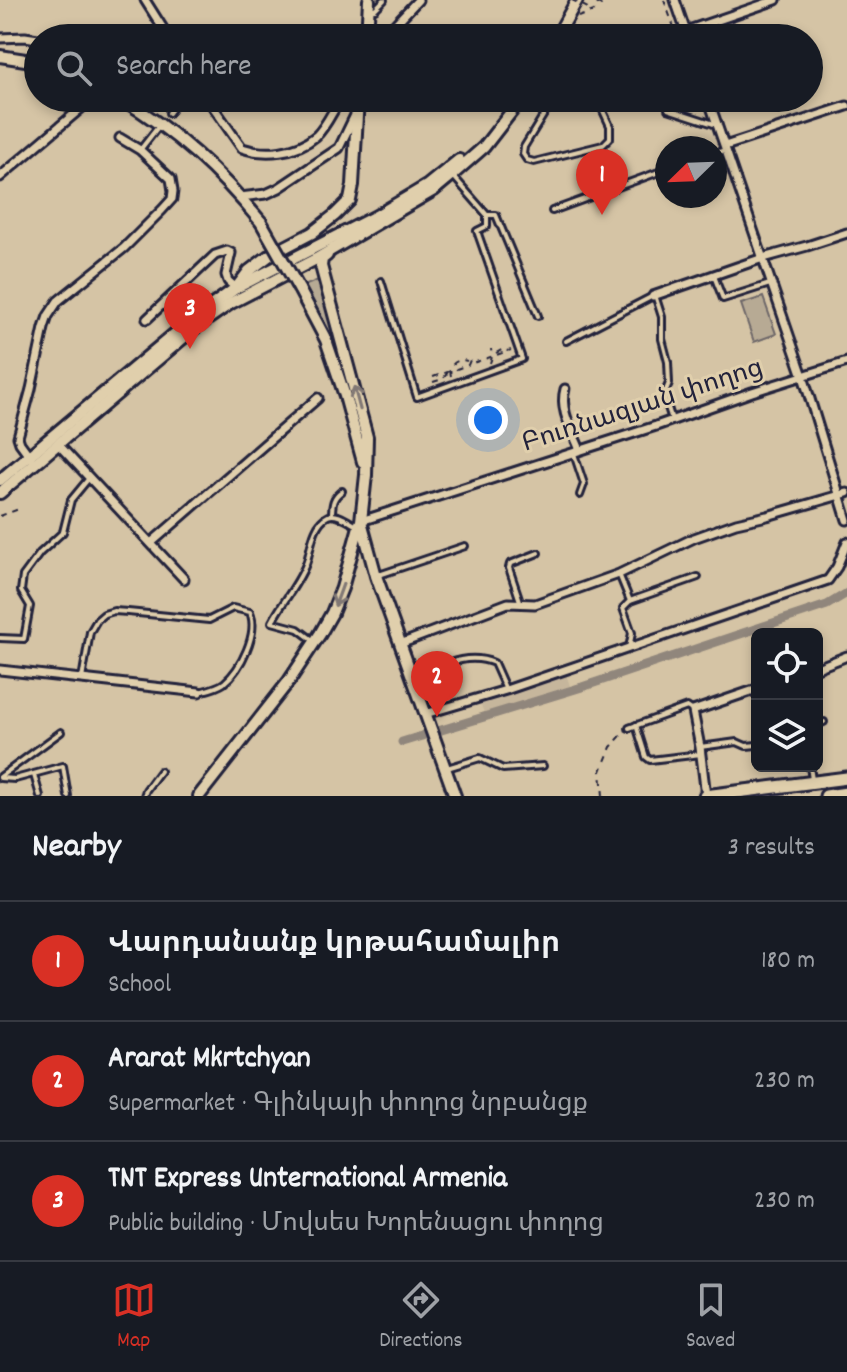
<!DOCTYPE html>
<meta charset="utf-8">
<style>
body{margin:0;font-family:Dekko,"Noto Sans Armenian",sans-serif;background:#20242c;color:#f1f3f6}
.controls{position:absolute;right:24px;bottom:24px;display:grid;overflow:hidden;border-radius:12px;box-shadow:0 4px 12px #0003}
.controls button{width:72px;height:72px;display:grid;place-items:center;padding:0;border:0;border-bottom:2px solid #363941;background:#171b24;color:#f1f3f6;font:40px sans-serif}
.compass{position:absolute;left:655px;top:136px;width:72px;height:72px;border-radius:50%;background:#171b24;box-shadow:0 4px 12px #0003;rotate:247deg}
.you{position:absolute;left:488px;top:420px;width:28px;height:28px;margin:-20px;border:6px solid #fff;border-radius:50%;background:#1a73e8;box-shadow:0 0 0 12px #1a73e833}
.badge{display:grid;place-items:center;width:52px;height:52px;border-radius:50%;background:#d93025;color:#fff;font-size:26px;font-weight:700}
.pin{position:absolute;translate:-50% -66px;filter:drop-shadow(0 2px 4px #0008)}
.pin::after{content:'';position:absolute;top:42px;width:28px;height:24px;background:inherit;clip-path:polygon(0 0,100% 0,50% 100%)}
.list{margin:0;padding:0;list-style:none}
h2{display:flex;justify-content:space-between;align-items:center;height:104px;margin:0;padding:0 32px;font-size:34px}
h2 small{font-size:26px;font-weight:400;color:#9ea1a6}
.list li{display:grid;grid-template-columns:52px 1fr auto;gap:24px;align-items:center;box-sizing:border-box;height:120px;padding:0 32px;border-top:2px solid #363941}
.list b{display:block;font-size:30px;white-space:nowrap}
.list p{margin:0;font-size:26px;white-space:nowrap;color:#9ea1a6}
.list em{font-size:26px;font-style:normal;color:#9ea1a6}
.icon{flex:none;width:44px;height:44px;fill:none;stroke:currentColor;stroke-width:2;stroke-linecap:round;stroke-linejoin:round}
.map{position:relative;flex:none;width:847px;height:796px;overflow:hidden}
.search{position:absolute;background:#171b24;box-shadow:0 4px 12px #0003;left:24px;right:24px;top:24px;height:88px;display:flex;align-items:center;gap:20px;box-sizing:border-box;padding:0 28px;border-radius:44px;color:#9ea1a6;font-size:30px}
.sheet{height:464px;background:#171b24}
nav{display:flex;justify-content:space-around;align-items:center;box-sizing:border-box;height:112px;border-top:2px solid #363941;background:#171b24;font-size:22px;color:#9ea1a6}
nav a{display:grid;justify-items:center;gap:4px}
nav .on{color:#d93025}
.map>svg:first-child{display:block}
.built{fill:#c6b69c}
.green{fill:#b7aa94;stroke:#6c6668;stroke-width:2}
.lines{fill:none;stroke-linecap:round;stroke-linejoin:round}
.canal{stroke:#90867c;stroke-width:9}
.lane-casing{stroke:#22223b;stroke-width:10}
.street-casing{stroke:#22223b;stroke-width:13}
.secondary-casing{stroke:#22223b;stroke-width:16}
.primary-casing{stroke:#22223b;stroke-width:17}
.path{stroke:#22223b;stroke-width:2;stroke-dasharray:6 6;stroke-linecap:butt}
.lane{stroke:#e0cfac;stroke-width:4}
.street{stroke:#e0cfac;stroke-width:7}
.secondary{stroke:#e0cfac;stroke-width:10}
.primary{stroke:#e0cfac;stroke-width:11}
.secondary-bridge-casing{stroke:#22223b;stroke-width:16;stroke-linecap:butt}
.path-bridge{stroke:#22223b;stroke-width:2;stroke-dasharray:6 6;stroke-linecap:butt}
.secondary-bridge{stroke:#e0cfac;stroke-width:10}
.oneway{stroke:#817874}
.labels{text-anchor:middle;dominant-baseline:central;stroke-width:6;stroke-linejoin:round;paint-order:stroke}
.street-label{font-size:26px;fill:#22223b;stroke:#e0cfac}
</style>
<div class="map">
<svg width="847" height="796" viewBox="0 0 847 796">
<rect width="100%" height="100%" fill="#d5c4a5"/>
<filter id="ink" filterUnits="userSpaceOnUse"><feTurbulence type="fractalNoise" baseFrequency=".0125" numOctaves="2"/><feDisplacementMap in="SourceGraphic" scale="16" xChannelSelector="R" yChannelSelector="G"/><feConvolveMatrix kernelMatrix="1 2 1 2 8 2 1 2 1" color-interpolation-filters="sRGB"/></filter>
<g filter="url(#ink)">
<path class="built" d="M566,674L570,686L484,713L480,702Z"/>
<g class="green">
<path d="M318,280L337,340L355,415L332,341L304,286Z"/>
<path d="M763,297L776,334L754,342L741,304Z"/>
</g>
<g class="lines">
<path class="canal" d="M402,742L582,687L827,605L847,593"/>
<defs>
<g id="lane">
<path d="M371,9H375L384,0"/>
<path d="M554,98L524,147L523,154L527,160L534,162L603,145L610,138V126L597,98"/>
<path d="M676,98L668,109L717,125"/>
<path d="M169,113L180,98"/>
<path d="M140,150L158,127"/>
<path d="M715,153L726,150"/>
<path d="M454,177L487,215H496L538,316"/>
<path d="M552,211L667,169"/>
<path d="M714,276L723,299L770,284"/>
<path d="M381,281L417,397L522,359L477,231L487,226V215"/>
<path d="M655,295L662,317V339L668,362L669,383L664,395L672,420"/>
<path d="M566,341L653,296"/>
<path d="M574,454L584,484L580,495"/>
<path d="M332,515C332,504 333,497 342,491"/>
<path d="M619,574L630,601L623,608L632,633L629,648"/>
<path d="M376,576L465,546"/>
<path d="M630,601L698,577"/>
<path d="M521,604L509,568L510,564L538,553"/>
<path d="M0,638L24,639L30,606L21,591L23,576L40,553L63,532L71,500L90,477"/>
<path d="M314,641L298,629L272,622C282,602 301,581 307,561C311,548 313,523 328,516C337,512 349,522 357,526"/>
<path d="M415,677C441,667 466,651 494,663L506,690"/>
<path d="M82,679L90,632L97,620L104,614L114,611L128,612L209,620L233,608L250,612C259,633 241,669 224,683C217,688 207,690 199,692"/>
<path d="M636,725L646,757L650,760L701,754"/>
<path d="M817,725L824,722"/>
<path d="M629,728L687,707L693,711"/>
<path d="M700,747L737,742L746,746L757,745"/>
<path d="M810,766L812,780"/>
<path d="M447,768L480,758L503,769L543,766"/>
<path d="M34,775L40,796"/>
<path d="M0,777L61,732"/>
<path d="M0,778L15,779L63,766L68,796"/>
<path d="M144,796L146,790L160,771"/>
</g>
<g id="street">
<path d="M145,0L169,38"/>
<path d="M675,0L688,38"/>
<path d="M686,31L776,0"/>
<path d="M0,38L25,37L38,39"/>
<path d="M382,38L418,0"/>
<path d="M207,98L242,148C265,156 296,153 316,136C326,127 333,110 341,98"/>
<path d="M708,98L803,376L847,520"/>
<path d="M725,146L847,106"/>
<path d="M0,177L86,104"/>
<path d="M240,197L266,194L279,188L339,148L355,115"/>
<path d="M653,296L763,258L807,246L847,233"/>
<path d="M147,319L215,255L227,251L231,253L226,275L228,281L236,288"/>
<path d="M565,389C559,410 572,430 580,450"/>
<path d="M57,443L184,579"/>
<path d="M31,458L20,443L18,437L31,389L44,328L48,316L58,301L124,248L162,210L172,199L173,191L171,179L140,150L120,138"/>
<path d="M361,521L656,426L752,392L847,362"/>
<path d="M151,543L318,398"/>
<path d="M400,644L508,603L535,604L619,574L694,538L736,523L767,516L847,493"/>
<path d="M817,668L847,656"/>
<path d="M0,670L199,692"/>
<path d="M425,714L506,690L828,580L837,567L847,542"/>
<path d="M706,796L700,747L693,711L757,689"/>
</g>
<g id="secondary">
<path d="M367,38L369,0"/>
<path d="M556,38L577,0"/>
<path d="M0,56L38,62"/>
<path d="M120,98C177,132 219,171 261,222"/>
<path d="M327,255L322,259L321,266L367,437L366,475L361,521L376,576L455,796"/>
<path d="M237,287L249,271L270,255L312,233L335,215L350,200L353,185L358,98"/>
<path d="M299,289L326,340L345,396L363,462"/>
<path d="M0,480L190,321L236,288L376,216L428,185L459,160"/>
<path d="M0,493L195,328L231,303L316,259L434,190L452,175L484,147L522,98"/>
<path d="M199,796L289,681L320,634L332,613L342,588L360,523"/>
</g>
<g id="primary">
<path d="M705,796L847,778"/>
<path d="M826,796L847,793"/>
</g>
</defs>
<use href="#lane" class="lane-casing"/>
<use href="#street" class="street-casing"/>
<use href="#secondary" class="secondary-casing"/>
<use href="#primary" class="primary-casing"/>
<g class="path">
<path d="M664,0L678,38"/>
<path d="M578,17L594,11L598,3L601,5L603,0"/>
<path d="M496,353L503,349L508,351"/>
<path d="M490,363L492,357L491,349"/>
<path d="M451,376C448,365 456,358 467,361"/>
<path d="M433,377L468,365L470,360L473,363L511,350"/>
<path d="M433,382L443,379L448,372"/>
<path d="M0,516L19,509"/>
<path d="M603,796L601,771L611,747L625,731"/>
</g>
<use href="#lane" class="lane"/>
<use href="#street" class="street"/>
<use href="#secondary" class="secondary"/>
<use href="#primary" class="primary"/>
<defs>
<path id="secondary-bridge" d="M261,222L299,289"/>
</defs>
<use href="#secondary-bridge" class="secondary-bridge-casing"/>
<path class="path-bridge" d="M572,0L594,11"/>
<use href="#secondary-bridge" class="secondary-bridge"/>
</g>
<defs><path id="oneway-shaft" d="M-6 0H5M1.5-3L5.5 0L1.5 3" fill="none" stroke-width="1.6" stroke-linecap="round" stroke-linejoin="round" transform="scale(2)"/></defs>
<g class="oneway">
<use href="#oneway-shaft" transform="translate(357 398) rotate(-105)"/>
<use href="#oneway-shaft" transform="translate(339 595) rotate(110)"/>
</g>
</g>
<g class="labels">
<g class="street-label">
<text transform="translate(643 407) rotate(-18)">Բուռնազյան փողոց</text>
</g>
</g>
</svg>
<div class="controls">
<button><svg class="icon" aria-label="locate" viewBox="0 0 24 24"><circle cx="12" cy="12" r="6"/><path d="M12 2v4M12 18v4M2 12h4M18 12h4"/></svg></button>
<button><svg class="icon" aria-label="layers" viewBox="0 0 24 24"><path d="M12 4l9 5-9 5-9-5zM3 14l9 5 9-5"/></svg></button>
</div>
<svg class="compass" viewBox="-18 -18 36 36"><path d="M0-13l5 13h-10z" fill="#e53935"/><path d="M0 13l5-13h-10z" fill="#9ea1a6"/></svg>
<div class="you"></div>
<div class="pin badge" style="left:602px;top:215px">1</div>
<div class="pin badge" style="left:437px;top:717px">2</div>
<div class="pin badge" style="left:190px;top:349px">3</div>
<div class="search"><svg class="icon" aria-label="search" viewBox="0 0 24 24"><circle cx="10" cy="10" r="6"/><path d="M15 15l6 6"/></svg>Search here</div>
</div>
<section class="sheet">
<h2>Nearby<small>3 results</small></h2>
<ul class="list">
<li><span class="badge">1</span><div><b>Վարդանանք կրթահամալիր</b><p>School</p></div><em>180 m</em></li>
<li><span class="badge">2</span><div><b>Ararat Mkrtchyan</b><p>Supermarket · Գլինկայի փողոց նրբանցք</p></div><em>230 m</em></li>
<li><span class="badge">3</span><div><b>TNT Express Unternational Armenia</b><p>Public building · Մովսես Խորենացու փողոց</p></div><em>230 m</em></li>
</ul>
</section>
<nav>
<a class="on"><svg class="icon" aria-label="map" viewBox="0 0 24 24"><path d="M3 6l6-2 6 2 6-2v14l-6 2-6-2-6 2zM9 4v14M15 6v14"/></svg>Map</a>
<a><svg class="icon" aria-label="directions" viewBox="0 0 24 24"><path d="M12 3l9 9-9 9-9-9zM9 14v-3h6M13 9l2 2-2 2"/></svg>Directions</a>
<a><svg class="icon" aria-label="saved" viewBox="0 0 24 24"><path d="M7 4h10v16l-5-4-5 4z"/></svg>Saved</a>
</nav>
